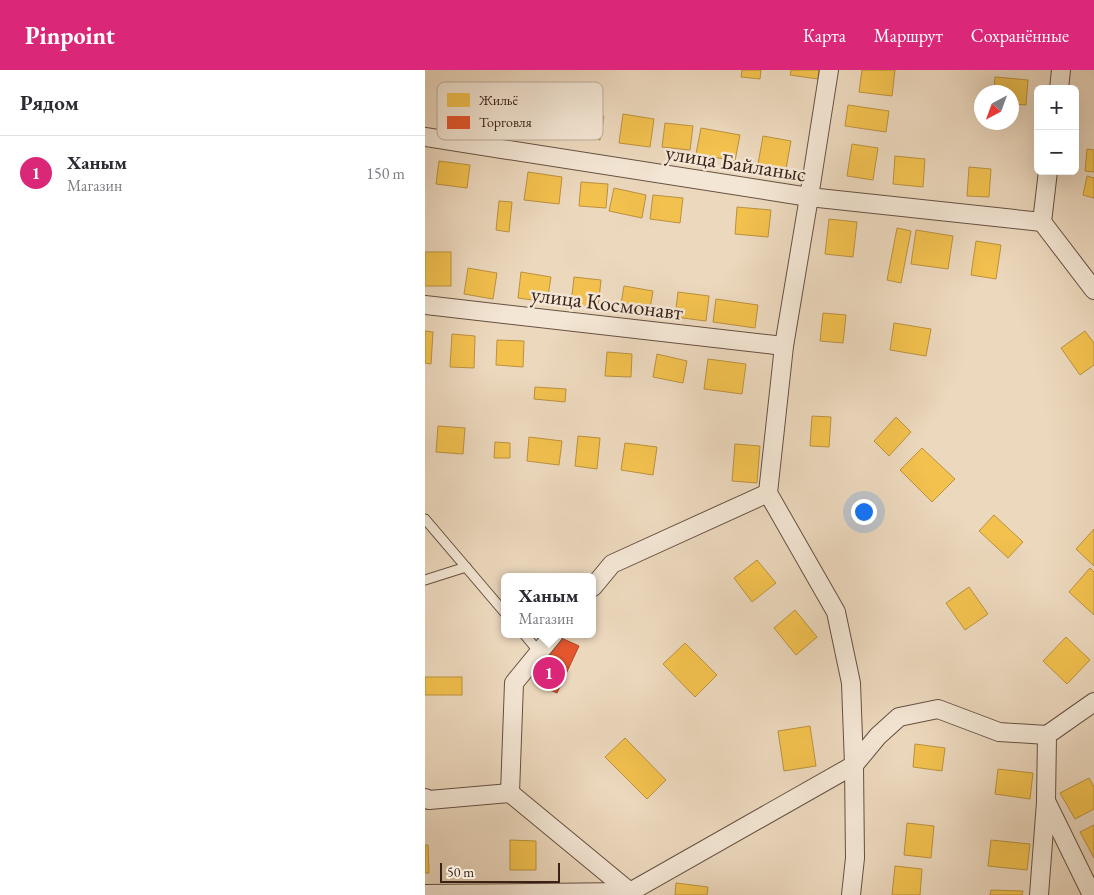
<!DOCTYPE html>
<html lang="ru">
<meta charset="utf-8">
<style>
body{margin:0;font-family:"EB Garamond",serif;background:#f2f2f3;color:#2b2b33}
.controls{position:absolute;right:15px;top:15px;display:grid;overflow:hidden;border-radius:8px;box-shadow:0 5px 20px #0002}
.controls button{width:45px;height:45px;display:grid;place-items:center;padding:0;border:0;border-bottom:1px solid #e1e1e2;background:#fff;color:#2b2b33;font:25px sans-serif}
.compass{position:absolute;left:549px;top:15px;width:45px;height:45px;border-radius:50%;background:#fff;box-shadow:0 5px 20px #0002;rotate:221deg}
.scale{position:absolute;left:15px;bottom:12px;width:120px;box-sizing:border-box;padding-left:5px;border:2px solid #3a2219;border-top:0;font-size:14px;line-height:18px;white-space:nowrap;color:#3a2219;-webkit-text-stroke:4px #f3e6d4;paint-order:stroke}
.you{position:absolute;left:438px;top:441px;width:18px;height:18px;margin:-12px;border:4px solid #fff;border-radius:50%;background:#1a73e8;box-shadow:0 0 0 8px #1a73e833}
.badge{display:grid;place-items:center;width:32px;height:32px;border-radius:50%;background:#db2777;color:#fff;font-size:16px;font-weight:700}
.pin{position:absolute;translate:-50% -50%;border:2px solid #fff;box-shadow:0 1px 5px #0006}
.popup{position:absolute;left:76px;top:503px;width:95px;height:65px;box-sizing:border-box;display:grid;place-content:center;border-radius:8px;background:#fff;filter:drop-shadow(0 1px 4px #0005);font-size:16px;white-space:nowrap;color:#7c7c81}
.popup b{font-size:19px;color:#2b2b33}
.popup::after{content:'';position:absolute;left:50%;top:100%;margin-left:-10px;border:10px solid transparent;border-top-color:#fff}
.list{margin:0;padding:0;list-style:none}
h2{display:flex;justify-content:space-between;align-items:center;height:65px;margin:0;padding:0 20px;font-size:21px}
h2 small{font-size:16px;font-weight:400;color:#7c7c81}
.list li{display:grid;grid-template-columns:32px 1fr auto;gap:15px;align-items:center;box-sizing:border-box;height:75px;padding:0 20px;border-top:1px solid #e1e1e2}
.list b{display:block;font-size:19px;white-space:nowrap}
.list p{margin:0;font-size:16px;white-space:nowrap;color:#7c7c81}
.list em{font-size:16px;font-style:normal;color:#7c7c81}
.map{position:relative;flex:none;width:669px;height:825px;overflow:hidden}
header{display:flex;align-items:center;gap:30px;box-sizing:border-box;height:70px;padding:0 25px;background:#db2777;color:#fff}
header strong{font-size:24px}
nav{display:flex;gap:28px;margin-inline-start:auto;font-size:18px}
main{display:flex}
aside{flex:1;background:#fff}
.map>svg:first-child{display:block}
.homes{fill:#f2c14e;stroke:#bb913e}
.shops{fill:#e4572e;stroke:#b14728}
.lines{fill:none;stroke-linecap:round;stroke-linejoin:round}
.service-casing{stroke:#665042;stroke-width:11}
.minor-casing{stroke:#665042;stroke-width:20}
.service{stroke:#f3e6d4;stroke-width:9}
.minor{stroke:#f3e6d4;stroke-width:18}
.labels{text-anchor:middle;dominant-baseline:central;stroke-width:5;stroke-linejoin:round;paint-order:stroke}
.street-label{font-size:22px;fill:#3a2219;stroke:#f3e6d4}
.key{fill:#f3e6d4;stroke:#bcab9c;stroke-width:1}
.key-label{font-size:14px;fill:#3a2219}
</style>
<header>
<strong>Pinpoint</strong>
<nav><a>Карта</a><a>Маршрут</a><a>Сохранённые</a></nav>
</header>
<main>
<aside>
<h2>Рядом<small></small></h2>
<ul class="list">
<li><span class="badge">1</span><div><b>Ханым</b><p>Магазин</p></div><em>150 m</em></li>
</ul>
</aside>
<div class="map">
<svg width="669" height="825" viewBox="0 0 669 825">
<rect width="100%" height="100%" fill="#ecd8bd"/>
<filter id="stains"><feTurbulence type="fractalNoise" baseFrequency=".004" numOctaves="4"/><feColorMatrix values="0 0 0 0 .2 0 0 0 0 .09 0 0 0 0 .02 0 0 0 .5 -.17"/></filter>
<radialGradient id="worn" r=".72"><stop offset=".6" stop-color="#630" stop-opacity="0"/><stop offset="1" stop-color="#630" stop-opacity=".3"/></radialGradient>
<g class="homes">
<path d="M317,0H336L335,9L316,7Z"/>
<path d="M366,0H394L393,9L365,5Z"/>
<path d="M437,0H470L467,26L434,22Z"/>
<path d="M570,7L603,10L601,35L586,34V22H569Z"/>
<path d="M46,27L80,31L76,57L43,53Z"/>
<path d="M423,35L464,41L461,62L420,56Z"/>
<path d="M96,36L130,39L127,64L94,61Z"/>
<path d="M146,40L179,46L175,70L141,63Z"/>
<path d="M198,44L229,49L225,77L194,73Z"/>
<path d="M240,53L268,56L265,80L237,77Z"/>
<path d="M276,58L315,65L310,91L271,84Z"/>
<path d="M338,66L366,71L361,99L333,94Z"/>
<path d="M427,74L453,78L448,110L422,106Z"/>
<path d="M662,79L669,80V102L660,101Z"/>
<path d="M470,86L500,89L498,117L468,114Z"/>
<path d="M14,91L45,95L42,118L11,114Z"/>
<path d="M544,97L566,99L564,127L542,126Z"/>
<path d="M103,102L137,107L134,134L99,130Z"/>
<path d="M662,106L669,108V128L658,125Z"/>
<path d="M156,112L183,114L181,138L154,136Z"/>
<path d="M189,118L221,125L217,148L184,141Z"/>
<path d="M228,125L258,128L255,153L225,149Z"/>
<path d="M74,131L87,132L84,162L71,160Z"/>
<path d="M312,137L346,140L343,167L310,164Z"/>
<path d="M404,149L432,152L428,187L400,184Z"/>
<path d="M472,158L486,161L476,213L462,210Z"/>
<path d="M491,160L528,166L523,199L486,194Z"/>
<path d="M551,171L576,175L571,209L546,205Z"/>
<rect x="0" y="182" width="26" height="34"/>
<path d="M43,198L72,203L68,229L39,224Z"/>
<path d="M96,202L126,207L122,232L93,228Z"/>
<path d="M149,207L176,210L173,238L146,235Z"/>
<path d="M199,216L228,221L224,245L195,240Z"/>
<path d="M253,222L284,226L281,251L250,247Z"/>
<path d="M291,229L333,235L330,258L288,252Z"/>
<path d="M398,243L421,245L418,273L395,271Z"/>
<path d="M469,253L506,259L501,286L465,280Z"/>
<path d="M0,261L8,262L6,294L0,293Z"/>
<path d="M660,261L669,273V295L655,305L636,278Z"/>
<path d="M27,264L50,266L49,298L25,297Z"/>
<path d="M72,270L99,271L98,297L71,295Z"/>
<path d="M182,282L207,284L206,307L180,306Z"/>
<path d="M232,284L262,291L258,313L228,307Z"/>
<path d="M283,289L321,294L317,324L279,319Z"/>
<path d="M110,317L141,319L140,332L109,329Z"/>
<path d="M387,346L406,347L404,377L385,376Z"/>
<path d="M471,347L486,362L464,386L449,371Z"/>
<path d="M13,356L40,358L38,384L11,382Z"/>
<path d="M153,366L175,368L172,399L150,396Z"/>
<path d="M104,367L137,371L134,395L102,391Z"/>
<path d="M70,372L85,373V388H69Z"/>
<path d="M200,373L232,377L228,405L196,400Z"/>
<path d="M310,374L335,376L332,413L307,411Z"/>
<path d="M497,378L530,409L507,432L475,400Z"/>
<path d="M569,445L598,472L583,488L554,461Z"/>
<path d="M669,459V496L651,479Z"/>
<path d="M332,490L351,513L327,532L309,508Z"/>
<path d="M665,498L669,502V545L644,522Z"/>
<path d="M544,517L563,544L540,560L521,533Z"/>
<path d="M370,540L392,567L371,585L349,558Z"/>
<path d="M641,567L665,590L642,614L618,591Z"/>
<path d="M260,573L292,605L270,627L238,594Z"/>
<rect x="0" y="607" width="37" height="18"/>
<path d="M385,656L391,696L359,701L353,661Z"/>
<path d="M200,668L241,710L222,729L180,687Z"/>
<path d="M490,674L520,678L517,701L488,697Z"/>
<path d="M573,699L608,703L605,729L570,724Z"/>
<path d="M664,708L669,717V739L650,749L635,723Z"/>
<path d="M482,753L509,756L506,788L479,785Z"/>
<path d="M669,755V788L655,762Z"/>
<path d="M85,770L111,771V800H85Z"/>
<path d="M566,770L605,774L602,800L563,796Z"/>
<path d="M0,775H3L4,803H0Z"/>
<path d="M470,796L497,799L495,825H467Z"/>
<path d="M251,813L283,817L282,825H250Z"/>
<path d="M566,820L598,821L597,825H565Z"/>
</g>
<path class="shops" d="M132,566L154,576L132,623L111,614Z"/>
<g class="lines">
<defs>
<g id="service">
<path d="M0,449L80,543"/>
<path d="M0,510L41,497"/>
<path d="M99,564L114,582"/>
</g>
<g id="minor">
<path d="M404,0L384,127L359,276L343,423L411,542L426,613L429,695L430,788L426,825"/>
<path d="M634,19L636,0"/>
<path d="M0,67L384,127L617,152"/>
<path d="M617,152L669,220"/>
<path d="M617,152L623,101"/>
<path d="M0,235L359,276"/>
<path d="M168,517L187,494L343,423"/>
<path d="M622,665L621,731L667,825"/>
<path d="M85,723L89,613L129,564"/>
<path d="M0,728L4,730L85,723L205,822V825"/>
<path d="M0,824L205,822L429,695L453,666L474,647L513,639L574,662L622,665L669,632"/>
<path d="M614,825L621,732"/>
</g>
</defs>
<use href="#service" class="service-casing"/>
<use href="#minor" class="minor-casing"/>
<use href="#service" class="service"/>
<use href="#minor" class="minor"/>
</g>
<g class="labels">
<g class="street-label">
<text transform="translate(311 93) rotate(9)">улица Байланыс</text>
<text transform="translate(182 233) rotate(7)">улица Космонавт</text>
</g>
</g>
<rect x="12" y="12" width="166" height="58" rx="8" class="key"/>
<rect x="22" y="23" width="23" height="14" fill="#f2c14e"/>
<rect x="22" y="46" width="23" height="13" fill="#e4572e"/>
<g class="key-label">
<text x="54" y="35">Жильё</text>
<text x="54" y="57">Торговля</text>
</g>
<rect width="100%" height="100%" filter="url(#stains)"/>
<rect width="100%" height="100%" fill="url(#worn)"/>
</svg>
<div class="controls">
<button>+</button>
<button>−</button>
</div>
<svg class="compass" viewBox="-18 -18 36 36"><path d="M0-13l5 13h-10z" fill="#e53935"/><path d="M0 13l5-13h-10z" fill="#7c7c81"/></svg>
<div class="scale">50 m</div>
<div class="you"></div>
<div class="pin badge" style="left:124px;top:603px">1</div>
<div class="popup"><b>Ханым</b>Магазин</div>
</div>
</main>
